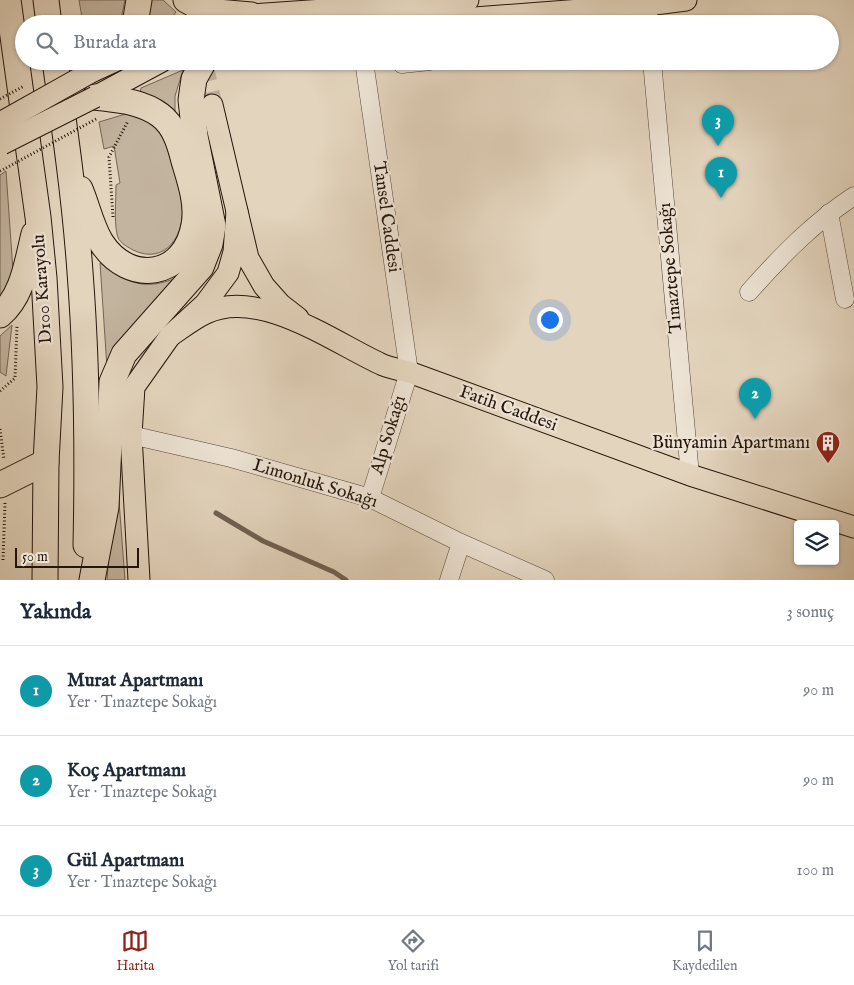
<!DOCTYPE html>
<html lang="tr">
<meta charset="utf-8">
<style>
body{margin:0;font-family:"IM FELL English",serif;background:#f2f2f3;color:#1f2937}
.controls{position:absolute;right:15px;bottom:15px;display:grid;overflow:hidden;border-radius:5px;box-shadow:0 1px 4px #0004}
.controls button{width:45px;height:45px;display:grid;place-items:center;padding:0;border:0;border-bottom:1px solid #e0e1e3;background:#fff;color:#1f2937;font:25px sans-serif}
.scale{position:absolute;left:15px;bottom:12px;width:124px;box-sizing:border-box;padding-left:5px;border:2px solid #25150b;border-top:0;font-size:14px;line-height:18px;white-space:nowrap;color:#25150b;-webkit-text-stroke:4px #ede3d4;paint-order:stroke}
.you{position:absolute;left:549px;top:319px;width:18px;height:18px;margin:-12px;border:4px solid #fff;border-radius:50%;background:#1a73e8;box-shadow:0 0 0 8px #1a73e833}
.badge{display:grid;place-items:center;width:32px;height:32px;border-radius:50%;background:#8f2418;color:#fff;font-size:16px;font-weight:700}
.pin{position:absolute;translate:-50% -41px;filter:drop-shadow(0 1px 2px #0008)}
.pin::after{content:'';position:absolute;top:26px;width:18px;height:15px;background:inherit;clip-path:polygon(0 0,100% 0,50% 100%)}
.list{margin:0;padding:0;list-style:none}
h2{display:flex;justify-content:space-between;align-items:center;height:65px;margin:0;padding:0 20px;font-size:21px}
h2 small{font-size:16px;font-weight:400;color:#747a83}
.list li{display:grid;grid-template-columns:32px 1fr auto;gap:15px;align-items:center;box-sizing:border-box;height:90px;padding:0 20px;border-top:1px solid #e0e1e3}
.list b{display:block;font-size:19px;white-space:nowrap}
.list p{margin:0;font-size:16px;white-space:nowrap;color:#747a83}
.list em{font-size:16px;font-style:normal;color:#747a83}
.icon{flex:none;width:28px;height:28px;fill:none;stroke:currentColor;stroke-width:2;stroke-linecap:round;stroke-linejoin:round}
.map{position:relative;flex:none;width:854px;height:580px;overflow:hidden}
.search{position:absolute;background:#fff;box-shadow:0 1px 4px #0004;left:15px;right:15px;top:15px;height:55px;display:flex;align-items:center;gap:12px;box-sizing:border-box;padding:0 18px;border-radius:28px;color:#747a83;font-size:19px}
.sheet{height:335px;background:#fff}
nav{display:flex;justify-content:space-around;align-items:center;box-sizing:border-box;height:70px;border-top:1px solid #e0e1e3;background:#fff;font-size:14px;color:#747a83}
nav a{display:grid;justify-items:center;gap:2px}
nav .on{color:#8f2418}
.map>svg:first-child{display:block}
.green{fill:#c3b49f;stroke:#746455}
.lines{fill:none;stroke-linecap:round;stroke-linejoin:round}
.stream{stroke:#706151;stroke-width:5}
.major-tunnel{stroke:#bdae99;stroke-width:21;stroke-dasharray:21 11;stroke-linecap:butt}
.minor-casing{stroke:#544538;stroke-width:19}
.major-casing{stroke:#25150b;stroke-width:23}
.highway-casing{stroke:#25150b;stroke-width:27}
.path{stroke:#25150b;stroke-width:3;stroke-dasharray:1 2.5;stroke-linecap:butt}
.minor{stroke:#ede3d4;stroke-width:18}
.major{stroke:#e3d4bd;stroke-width:21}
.highway{stroke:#e3d4bd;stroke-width:25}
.major-bridge-casing{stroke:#25150b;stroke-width:23;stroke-linecap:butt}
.path-bridge{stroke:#25150b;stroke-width:3;stroke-dasharray:1 2.5;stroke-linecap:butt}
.major-bridge{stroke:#e3d4bd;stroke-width:21}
.labels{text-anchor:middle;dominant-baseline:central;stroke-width:4.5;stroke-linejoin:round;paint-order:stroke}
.street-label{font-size:18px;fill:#25150b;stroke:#ede3d4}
.poi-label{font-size:18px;fill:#25150b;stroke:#ede3d4;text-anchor:end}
</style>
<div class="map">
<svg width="854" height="580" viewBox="0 0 854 580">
<rect width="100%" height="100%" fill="#e3d4bd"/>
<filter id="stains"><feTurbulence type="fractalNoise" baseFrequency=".004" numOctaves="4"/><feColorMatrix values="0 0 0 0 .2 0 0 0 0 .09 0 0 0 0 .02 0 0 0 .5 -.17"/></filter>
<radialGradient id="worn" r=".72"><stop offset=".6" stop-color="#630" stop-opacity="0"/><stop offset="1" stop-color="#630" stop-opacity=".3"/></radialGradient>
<g class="green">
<path d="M79,0H125L120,24H83Z"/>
<path d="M145,0H163L176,12C169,24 150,24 137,24Z"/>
<path d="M183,70L175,96V115L139,98L141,88Z"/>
<path d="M129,113C138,117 153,122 159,130C168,144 180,186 182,203C186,234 166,266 133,250C126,246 118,242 117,234C114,219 116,201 116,185L120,183L114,146L104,149L99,122Z"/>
<path d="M6,171L13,271L10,288L0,300V175Z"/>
<path d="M100,263C127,283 144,291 176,278L107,368Z"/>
<path d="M12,325L6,376L0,372V336Z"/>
<path d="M116,461L125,580H107Z"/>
</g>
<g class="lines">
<path class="stream" d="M216,513L263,541L334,572L346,580"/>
<path class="major-tunnel" d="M202,61L212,105"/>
<defs>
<g id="minor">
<path d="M356,0L359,24"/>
<path d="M647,5L649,24"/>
<path d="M364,61L409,372L370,498"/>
<path d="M400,61L402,64L430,61"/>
<path d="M652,61L690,475"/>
<path d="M829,213L845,299"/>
<path d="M749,292C782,255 812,224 854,196"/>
<path d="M131,435L231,458L370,498L461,543L545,580"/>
<path d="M449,580L461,543"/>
</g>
<g id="major">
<path d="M202,24L251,15L468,0"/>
<path d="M395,24L647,5L686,0"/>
<path d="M91,72L115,61"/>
<path d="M95,97L162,61"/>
<path d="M212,105L248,258L264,286L280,304L298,318"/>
<path d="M170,336C182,328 193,319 206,313C260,287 336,344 383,365C391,368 400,370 409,372L690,475L854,527"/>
<path d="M139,580L131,435L134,387L170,336L205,304L228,273L234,252L237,211"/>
</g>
<g id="highway">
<path d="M8,0L38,217L44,278L50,387L46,462L45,580"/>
<path d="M46,0L49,24"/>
<path d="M186,0L206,11L251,15"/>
<path d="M135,24L139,0"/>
<path d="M55,61C65,131 75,201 80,272C87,363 88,454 86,545"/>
<path d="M80,189C87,205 91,226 101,242C129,286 185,278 194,225C198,204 190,181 184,161C180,145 175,126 160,115C141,101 118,100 95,97"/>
<path d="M0,315C23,296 27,262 34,234"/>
<path d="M0,485L46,462"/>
<path d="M92,580L106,507L112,382L124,354L201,267L210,244L213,226L195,136L191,100L194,79L204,61"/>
</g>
</defs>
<use href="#minor" class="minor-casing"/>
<use href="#major" class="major-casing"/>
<use href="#highway" class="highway-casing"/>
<g class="path">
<path d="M170,24L181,20"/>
<path d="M0,171L6,168"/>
<path d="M113,217L109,157L128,121"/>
<path d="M0,391L15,378L17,326"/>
<path d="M0,429L4,460"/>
<path d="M3,560L5,503"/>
</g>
<use href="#minor" class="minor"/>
<use href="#major" class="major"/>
<use href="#highway" class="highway"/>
<defs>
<g id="major-bridge">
<path d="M0,123L91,72"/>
<path d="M2,144L95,97"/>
</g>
</defs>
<use href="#major-bridge" class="major-bridge-casing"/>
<g class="path-bridge">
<path d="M0,99L24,86"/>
<path d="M6,168L98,118"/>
</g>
<use href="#major-bridge" class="major-bridge"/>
</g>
<defs>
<symbol id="building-pin" viewBox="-11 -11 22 30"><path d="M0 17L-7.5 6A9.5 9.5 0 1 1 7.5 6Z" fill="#8f2418" stroke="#ede3d4"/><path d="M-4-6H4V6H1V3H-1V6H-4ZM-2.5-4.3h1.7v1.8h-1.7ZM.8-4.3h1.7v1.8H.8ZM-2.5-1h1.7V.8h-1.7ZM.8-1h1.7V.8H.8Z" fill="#fff"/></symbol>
</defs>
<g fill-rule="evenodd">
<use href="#building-pin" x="814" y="429" width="28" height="38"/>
</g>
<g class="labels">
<g class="street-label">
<text transform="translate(386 217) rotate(82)">Tansel Caddesi</text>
<text transform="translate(671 268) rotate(-95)">Tınaztepe Sokağı</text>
<text transform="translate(43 289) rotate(-94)">D100 Karayolu</text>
<text transform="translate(508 409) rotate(20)">Fatih Caddesi</text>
<text transform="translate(389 435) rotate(-73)">Alp Sokağı</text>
<text transform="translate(315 484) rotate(17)">Limonluk Sokağı</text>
</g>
<g class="poi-label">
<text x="810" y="443">Bünyamin Apartmanı</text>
</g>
</g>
<rect width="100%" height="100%" filter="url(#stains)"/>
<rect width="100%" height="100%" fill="url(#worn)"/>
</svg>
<div class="controls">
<button><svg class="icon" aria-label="layers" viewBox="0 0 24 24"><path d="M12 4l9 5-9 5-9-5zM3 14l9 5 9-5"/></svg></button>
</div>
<div class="scale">50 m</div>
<div class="you"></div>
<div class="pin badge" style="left:721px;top:198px;background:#0f9aa8">1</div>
<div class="pin badge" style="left:755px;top:419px;background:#0f9aa8">2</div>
<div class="pin badge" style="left:718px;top:146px;background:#0f9aa8">3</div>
<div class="search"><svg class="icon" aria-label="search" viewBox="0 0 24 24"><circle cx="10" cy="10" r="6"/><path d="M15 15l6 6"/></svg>Burada ara</div>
</div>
<section class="sheet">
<h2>Yakında<small>3 sonuç</small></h2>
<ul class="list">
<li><span class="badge" style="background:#0f9aa8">1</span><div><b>Murat Apartmanı</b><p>Yer · Tınaztepe Sokağı</p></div><em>90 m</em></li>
<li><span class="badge" style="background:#0f9aa8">2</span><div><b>Koç Apartmanı</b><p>Yer · Tınaztepe Sokağı</p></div><em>90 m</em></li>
<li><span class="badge" style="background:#0f9aa8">3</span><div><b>Gül Apartmanı</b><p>Yer · Tınaztepe Sokağı</p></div><em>100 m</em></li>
</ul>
</section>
<nav>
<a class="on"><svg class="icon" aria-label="map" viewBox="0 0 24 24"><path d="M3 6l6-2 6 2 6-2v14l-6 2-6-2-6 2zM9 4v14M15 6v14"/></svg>Harita</a>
<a><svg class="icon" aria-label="directions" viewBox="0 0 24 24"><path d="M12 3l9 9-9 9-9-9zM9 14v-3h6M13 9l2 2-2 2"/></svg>Yol tarifi</a>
<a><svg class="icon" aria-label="saved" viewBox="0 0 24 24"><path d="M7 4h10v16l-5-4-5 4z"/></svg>Kaydedilen</a>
</nav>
